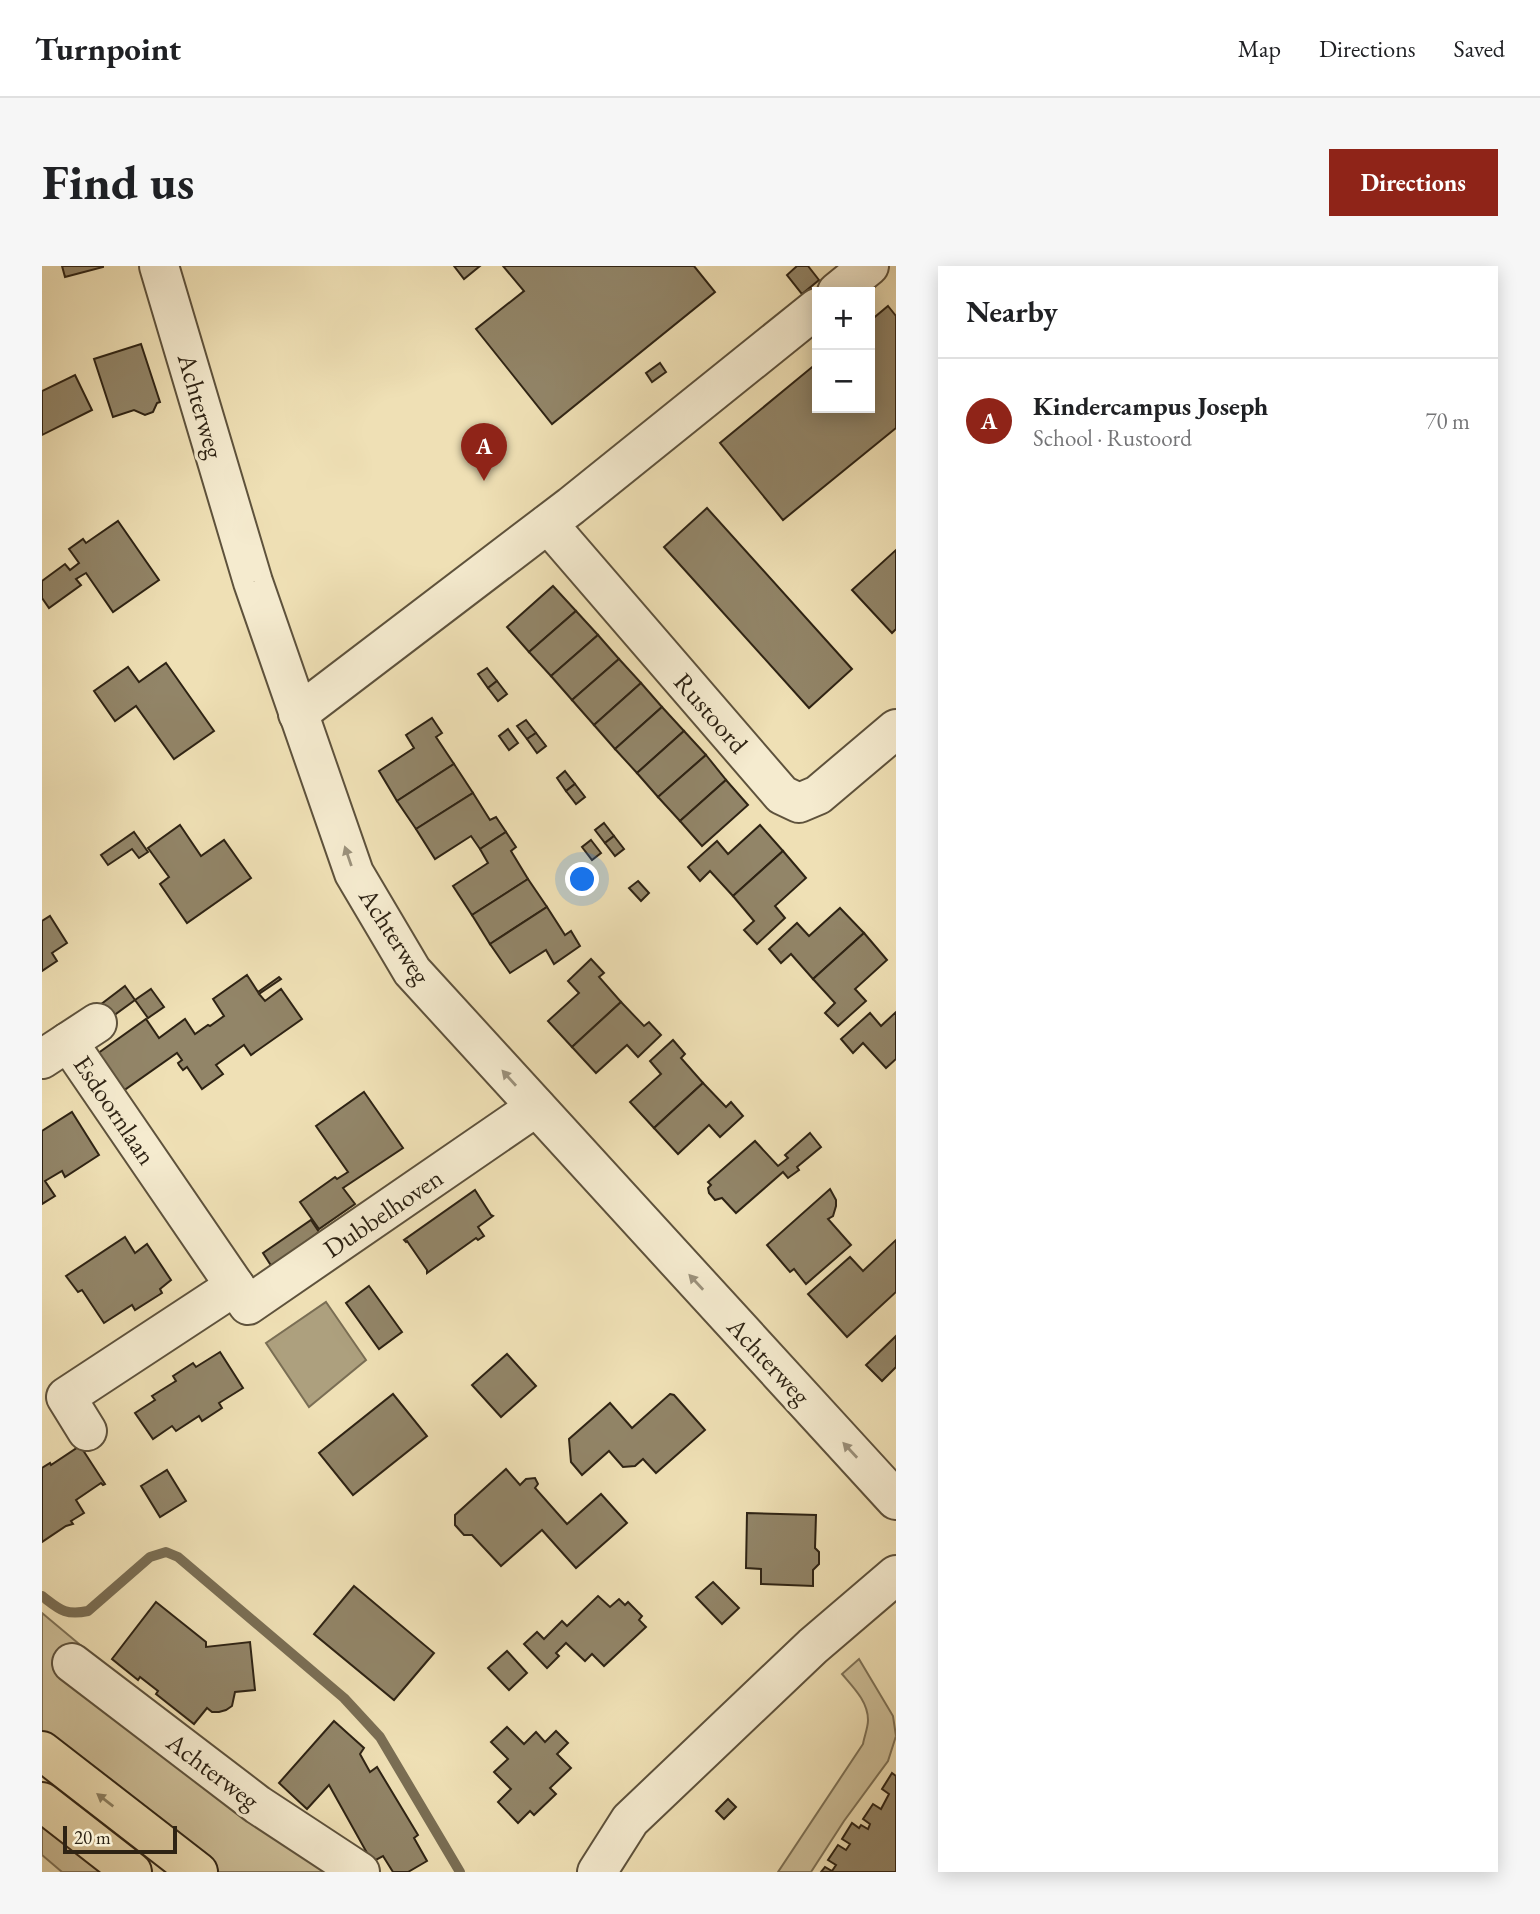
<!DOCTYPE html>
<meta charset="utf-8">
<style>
body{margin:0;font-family:"EB Garamond",serif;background:#f6f6f6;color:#202124}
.controls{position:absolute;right:21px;top:21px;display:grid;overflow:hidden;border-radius:0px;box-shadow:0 4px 18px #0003}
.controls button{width:63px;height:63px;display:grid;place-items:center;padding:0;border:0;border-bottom:2px solid #e0e0e0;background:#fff;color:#202124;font:35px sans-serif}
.scale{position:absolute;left:21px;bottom:18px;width:114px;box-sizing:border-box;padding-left:7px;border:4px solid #2e2314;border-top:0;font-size:19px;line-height:24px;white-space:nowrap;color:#2e2314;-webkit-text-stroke:5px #f5ebcf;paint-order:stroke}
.you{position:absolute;left:541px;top:614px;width:24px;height:24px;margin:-18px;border:5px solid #fff;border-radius:50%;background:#1a73e8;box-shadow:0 0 0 10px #1a73e833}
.badge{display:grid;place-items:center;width:46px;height:46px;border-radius:50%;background:#8f2418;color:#fff;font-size:23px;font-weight:700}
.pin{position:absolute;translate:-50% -58px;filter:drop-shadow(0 2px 4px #0008)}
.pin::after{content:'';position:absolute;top:37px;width:24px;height:21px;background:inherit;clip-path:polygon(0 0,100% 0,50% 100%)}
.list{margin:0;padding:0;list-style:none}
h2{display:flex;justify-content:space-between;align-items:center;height:91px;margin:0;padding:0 28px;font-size:30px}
h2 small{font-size:23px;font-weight:400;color:#757577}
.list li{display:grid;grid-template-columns:46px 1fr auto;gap:21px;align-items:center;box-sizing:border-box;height:126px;padding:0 28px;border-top:2px solid #e0e0e0}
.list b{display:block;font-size:26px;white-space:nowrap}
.list p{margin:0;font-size:23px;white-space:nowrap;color:#757577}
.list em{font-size:23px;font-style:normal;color:#757577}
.map{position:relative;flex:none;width:854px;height:1606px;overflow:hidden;border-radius:0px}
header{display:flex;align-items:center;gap:42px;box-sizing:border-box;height:98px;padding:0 35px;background:#fff;border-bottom:2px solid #e0e0e0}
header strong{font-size:33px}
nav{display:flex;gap:38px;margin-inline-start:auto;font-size:24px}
.intro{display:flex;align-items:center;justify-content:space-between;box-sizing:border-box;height:168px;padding:0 42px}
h1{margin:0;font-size:49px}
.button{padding:18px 32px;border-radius:0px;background:#8f2418;color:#fff;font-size:24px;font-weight:700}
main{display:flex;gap:42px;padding:0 42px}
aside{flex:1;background:#fff;border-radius:0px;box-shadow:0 4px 18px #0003}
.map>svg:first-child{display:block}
.green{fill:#cec09a;stroke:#7e7257;stroke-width:2}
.water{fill:#ada07e;stroke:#7a6e54;stroke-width:2}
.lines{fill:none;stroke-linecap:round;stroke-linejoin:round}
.stream{stroke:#7a6e54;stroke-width:10}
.building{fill:#928568;stroke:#2e2314;stroke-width:2}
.minor-casing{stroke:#5e523c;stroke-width:42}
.major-casing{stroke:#2e2314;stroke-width:42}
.minor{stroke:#f5ebcf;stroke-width:38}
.major{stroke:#efe0b5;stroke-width:38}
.oneway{fill:#9b917b}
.oneway2{fill:#8e8264}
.labels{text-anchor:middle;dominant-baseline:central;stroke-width:7;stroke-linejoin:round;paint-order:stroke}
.street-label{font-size:26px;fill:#2e2314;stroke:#f5ebcf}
</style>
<header>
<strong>Turnpoint</strong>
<nav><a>Map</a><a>Directions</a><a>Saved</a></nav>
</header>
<div class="intro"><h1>Find us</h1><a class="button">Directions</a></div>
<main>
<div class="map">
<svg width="854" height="1606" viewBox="0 0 854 1606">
<rect width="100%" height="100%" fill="#efe0b5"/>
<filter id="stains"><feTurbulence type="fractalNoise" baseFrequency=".00286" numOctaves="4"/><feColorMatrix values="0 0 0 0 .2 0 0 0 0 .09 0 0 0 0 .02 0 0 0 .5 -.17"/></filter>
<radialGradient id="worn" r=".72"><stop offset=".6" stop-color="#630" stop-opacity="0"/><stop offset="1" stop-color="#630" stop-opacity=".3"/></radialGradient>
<g class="green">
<path d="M0,1347L110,1439L326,1606H172L0,1473Z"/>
<path d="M817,1393L851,1450L854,1470L846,1495L802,1555L769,1606H736L821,1478C822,1471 826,1462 826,1454C826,1436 812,1422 800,1408Z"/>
<path d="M0,1554L64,1606H20L0,1589Z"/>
</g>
<path class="water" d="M284,1036L324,1094L267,1141L224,1077Z"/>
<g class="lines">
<path class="stream" d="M0,1330C17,1343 23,1350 46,1345L108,1291L124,1286L136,1291L302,1432L338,1471L418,1606"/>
</g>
<g class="building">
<path d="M20,0H61V1L23,11Z"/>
<path d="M412,0H438L422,13Z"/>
<path d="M461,0H652L673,26L510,158L434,63L482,25Z"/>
<path d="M755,0H766L777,14L760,28L745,9Z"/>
<path d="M846,40L854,50V162L741,254L678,177L775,97V142H828V55Z"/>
<path d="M99,78L118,136L115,137L111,146L103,149L92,144L71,151L52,93Z"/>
<path d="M618,97L624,106L610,116L604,107Z"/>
<path d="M33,109L50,144L0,169V125Z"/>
<path d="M665,242L810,403L767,442L622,281Z"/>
<path d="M76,255L117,314L71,346L44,307L34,313L39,319L7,342L0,332V315L23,298L28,304L37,297L27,283L41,273L44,277Z"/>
<path d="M854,284V363L850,367L810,324Z"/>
<path d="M511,320L534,345L487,386L465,361Z"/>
<path d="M534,345L556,369L509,410L487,386Z"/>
<path d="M556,369L577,393L530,434L509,410Z"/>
<path d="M577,393L599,417L552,459L530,434Z"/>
<path d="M124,397L172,465L132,493L94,440L73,455L52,425L86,401L97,416Z"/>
<path d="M445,402L455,415L446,422L436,408Z"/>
<path d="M455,415L465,428L456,435L446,422Z"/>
<path d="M599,417L620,441L573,483L552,459Z"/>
<path d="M620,441L642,465L595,507L573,483Z"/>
<path d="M390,452L400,467L394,471L412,498L355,535L337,505L372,482L364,469Z"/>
<path d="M484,454L494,467L485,473L475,460Z"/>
<path d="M466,463L476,477L467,484L457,470Z"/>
<path d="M642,465L664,489L616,531L595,507Z"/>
<path d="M494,467L504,480L495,487L485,473Z"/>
<path d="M664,489L684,514L638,555L616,531Z"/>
<path d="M412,498L431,527L374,563L355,535Z"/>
<path d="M523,505L533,518L524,525L515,512Z"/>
<path d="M684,514L706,539L660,580L638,555Z"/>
<path d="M533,518L543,531L534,538L524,525Z"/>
<path d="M431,527L448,554L454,551L464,566L438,583L429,570L393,593L374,563Z"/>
<path d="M562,557L572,570L563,577L553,564Z"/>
<path d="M138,559L159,590L182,574L209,612L145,657L118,618L127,611L106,582Z"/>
<path d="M718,559L741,585L691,630L668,605L658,615L646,601L675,575L686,588Z"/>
<path d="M92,566L106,586L97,592L90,583L66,599L59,589Z"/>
<path d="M464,566L474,581L469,585L486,613L430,649L411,620L446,597L438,583Z"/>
<path d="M572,570L582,583L573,590L563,577Z"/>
<path d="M549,574L559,587L550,594L540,581Z"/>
<path d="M741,585L764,612L733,640L743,652L715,678L702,664L712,655L691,630Z"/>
<path d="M486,613L505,641L448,678L430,649Z"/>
<path d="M596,615L607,627L599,635L587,622Z"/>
<path d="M505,641L523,669L529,665L538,680L512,698L504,684L468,707L448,678Z"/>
<path d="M798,642L822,667L771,713L749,688L739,697L727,683L755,657L767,670Z"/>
<path d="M8,650L25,677L10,687L15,695L0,705V655Z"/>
<path d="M822,667L845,694L813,723L824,735L796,760L783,747L793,737L771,713Z"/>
<path d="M549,693L562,707L557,711L579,736L530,781L506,755L537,727L526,715Z"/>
<path d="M205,709L216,726L237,711L239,713L217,728L223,735L239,723L260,753L209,789L202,779L174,799L181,808L160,823L145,801L141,804L137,799L136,797L140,794L135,787L81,825L55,788L104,753L117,772L143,753L153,768L166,759L168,760L182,750L171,733Z"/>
<path d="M83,720L93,734L67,753L58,739Z"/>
<path d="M109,723L122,741L106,752L93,734Z"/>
<path d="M579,736L602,760L607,756L619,769L596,791L585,779L554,807L530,781Z"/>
<path d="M854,746V793L844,802L821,777L811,787L799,773L828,747L839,760Z"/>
<path d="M631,774L643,788L639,792L661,817L612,862L588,836L619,808L608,795Z"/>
<path d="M661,817L684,841L689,836L701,850L678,871L667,859L636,888L612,862Z"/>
<path d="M322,826L361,882L301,922L313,938L277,963L258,936L293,911L295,913L306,906L274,860Z"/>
<path d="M30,846L57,889L23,911L20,905L3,915L13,930L0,938V865Z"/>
<path d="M768,867L779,881L755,901L757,904L746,912L741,906L694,947L680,932L673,934L667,927L666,922L669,919L666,916L713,875L736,900L746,892L743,889Z"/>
<path d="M788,923L794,934V940L791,950L786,953L809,979L764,1018L752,1003L748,1006L725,979Z"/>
<path d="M433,924L449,949L451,950L436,961L442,970L436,974L434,972L385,1007V1004L365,975L364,976L362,974Z"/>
<path d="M269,954L277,966L230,1001L221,987Z"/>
<path d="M83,971L93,987L105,978L129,1014L118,1023L120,1027L93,1044L90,1039L62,1057L40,1024L36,1026L24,1010Z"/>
<path d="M854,974V1026L805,1071L766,1028L808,991L821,1005Z"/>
<path d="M327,1020L360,1066L337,1083L304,1037Z"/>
<path d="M854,1070V1101L840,1115L824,1099Z"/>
<path d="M178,1086L201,1122L177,1137L180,1142L160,1155L157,1150L134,1165L130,1160L111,1173L93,1147L113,1134L110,1130L134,1115L131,1110L151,1097L154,1101Z"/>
<path d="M465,1088L494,1120L459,1151L430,1119Z"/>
<path d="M351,1128L385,1170L311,1229L277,1187Z"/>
<path d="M628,1128L632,1129L663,1164L614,1207L601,1193L593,1200L581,1201L567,1185L540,1209L529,1196L527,1173L568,1137L590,1162Z"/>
<path d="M37,1178L63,1218L61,1219L59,1217L34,1234L42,1247L29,1255L31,1258L24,1260L0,1276V1202L8,1197L9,1199L36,1181Z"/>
<path d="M464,1203L478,1219L484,1213L493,1212L496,1218L493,1222L525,1258L559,1228L585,1257L534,1302L500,1264L459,1300L430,1269H422L413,1259V1249Z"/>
<path d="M125,1204L144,1235L118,1251L99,1220Z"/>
<path d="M705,1247L774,1249L773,1282L777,1286V1298L771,1304V1320L719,1318V1303L704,1302Z"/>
<path d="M671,1316L697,1342L680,1358L654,1331Z"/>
<path d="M312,1320L392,1387L352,1434L272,1368Z"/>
<path d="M556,1330L568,1341L577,1333L583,1339L586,1336L600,1350L597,1354L604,1361L562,1400L550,1388L543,1395L524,1377L514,1387L517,1390L505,1402L482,1378L495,1366L502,1373L520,1355L525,1360Z"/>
<path d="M114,1336L164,1376V1381L208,1376L213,1424L193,1426L190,1440L184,1444L177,1446H170L165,1442L152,1458L114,1428L116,1425L98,1411L96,1414L70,1393Z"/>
<path d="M465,1385L485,1407L467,1424L446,1402Z"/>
<path d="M292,1455L322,1482L318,1488L328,1506L335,1501L376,1569L372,1572L385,1595L366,1606H351L341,1590L330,1596L287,1519L265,1543L237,1517Z"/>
<path d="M465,1461L482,1478L494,1466L503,1476L514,1465L526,1477L515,1488L529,1502L508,1522L514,1528L492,1549L488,1545L476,1557L456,1536L469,1523L452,1506L466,1493L449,1476Z"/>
<path d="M850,1507L854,1510V1606H779L783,1601L790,1605L794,1599L786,1594L796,1579L804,1584L808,1578L800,1573L810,1557L817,1562L819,1559L826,1563L828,1558L821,1553L831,1538L839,1543L847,1528L840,1523Z"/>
<path d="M686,1533L694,1541L682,1553L674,1545Z"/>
</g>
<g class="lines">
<defs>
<g id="minor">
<path d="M117,0L211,316L312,607L370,705L854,1234"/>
<path d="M795,26L827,0"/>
<path d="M506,258L740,529L757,537L776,529L854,463"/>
<path d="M256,448L529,240L775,42"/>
<path d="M26,776L206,1039L494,841"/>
<path d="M0,793L55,757"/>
<path d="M45,1165L24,1131L193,1020"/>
<path d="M30,1397L216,1539L318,1606"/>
<path d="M555,1606L588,1554L771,1380L854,1309"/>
</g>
<g id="major">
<path d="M0,1485L156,1606"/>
<path d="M0,1536L90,1606"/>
</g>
</defs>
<use href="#minor" class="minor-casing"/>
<use href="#major" class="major-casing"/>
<use href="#minor" class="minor"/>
<use href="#major" class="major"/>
</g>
<defs><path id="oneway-solid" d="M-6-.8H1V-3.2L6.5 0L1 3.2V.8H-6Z" transform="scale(1.75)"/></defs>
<g class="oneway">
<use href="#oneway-solid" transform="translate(306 590) rotate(-109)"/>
<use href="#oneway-solid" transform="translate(467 812) rotate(-132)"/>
<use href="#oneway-solid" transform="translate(654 1016) rotate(-133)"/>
<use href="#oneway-solid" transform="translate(808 1184) rotate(-133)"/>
</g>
<use class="oneway2" href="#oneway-solid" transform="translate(63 1534) rotate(-142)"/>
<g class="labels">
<g class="street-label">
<text transform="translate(159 140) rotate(74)">Achterweg</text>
<text transform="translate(669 447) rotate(49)">Rustoord</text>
<text transform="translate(353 670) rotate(57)">Achterweg</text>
<text transform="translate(73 844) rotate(56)">Esdoornlaan</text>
<text transform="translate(341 947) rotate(-34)">Dubbelhoven</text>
<text transform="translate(727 1095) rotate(47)">Achterweg</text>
<text transform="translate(171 1505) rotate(37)">Achterweg</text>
</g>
</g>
<rect width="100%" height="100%" filter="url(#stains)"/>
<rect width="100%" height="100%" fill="url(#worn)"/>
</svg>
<div class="controls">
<button>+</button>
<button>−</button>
</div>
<div class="scale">20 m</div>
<div class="you"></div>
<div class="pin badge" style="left:442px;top:215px">A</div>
</div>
<aside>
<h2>Nearby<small></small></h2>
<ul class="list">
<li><span class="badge">A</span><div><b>Kindercampus Joseph</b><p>School · Rustoord</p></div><em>70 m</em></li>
</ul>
</aside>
</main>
